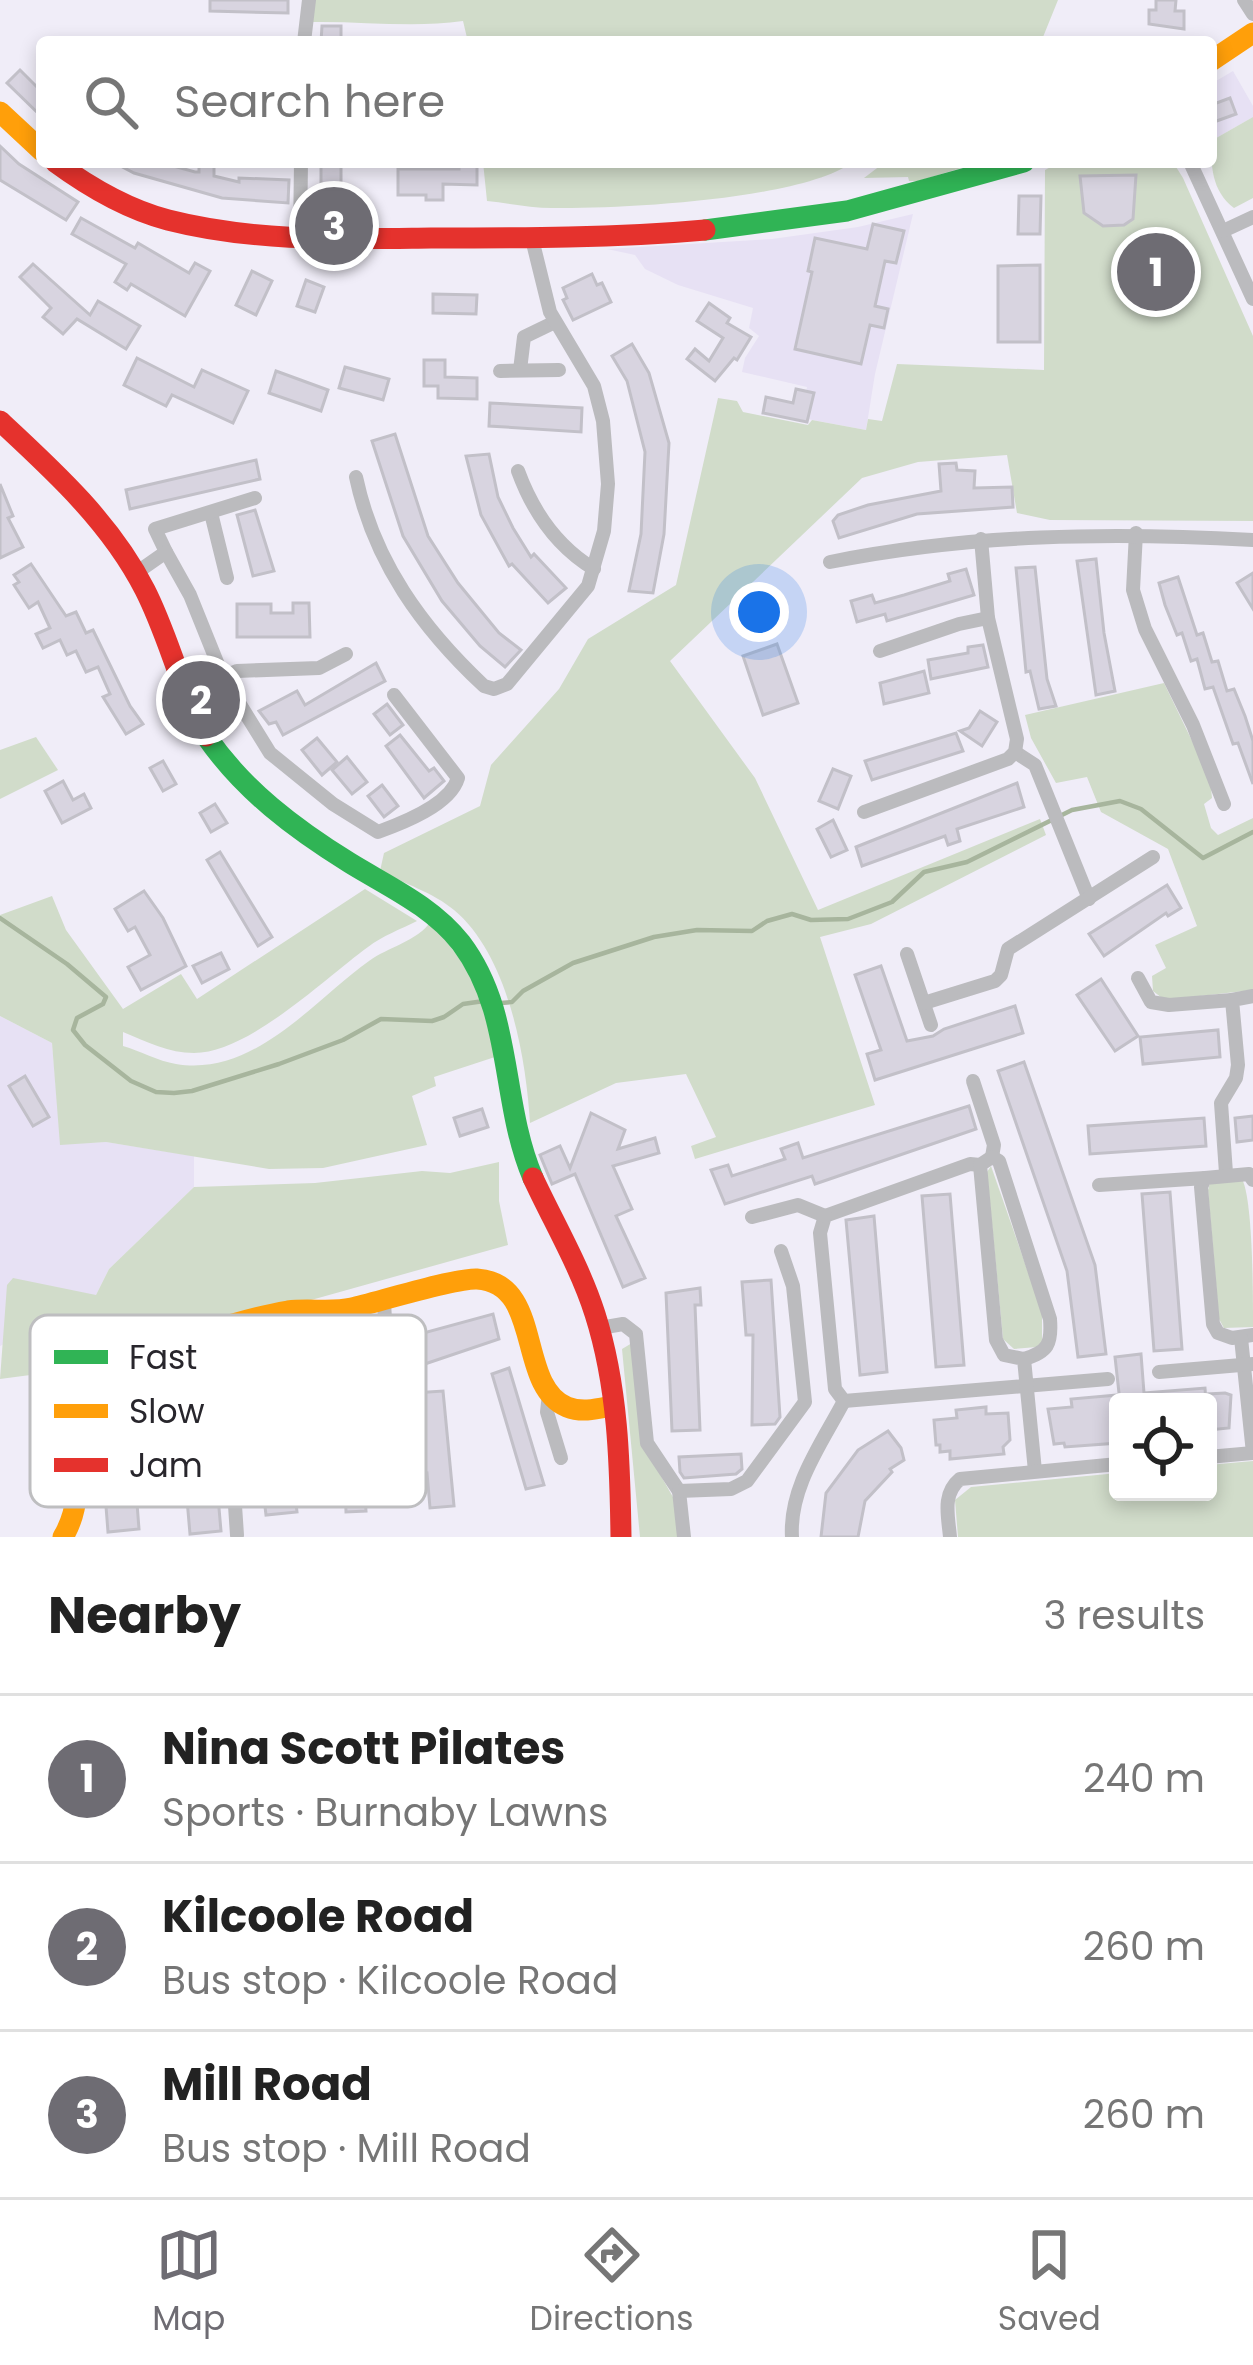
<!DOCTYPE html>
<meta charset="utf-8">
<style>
body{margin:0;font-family:Poppins,sans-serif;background:#f6f6f6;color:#222}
.controls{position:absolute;right:36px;bottom:36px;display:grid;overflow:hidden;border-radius:12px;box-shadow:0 6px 18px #0003}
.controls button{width:108px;height:108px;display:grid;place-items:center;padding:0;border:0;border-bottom:3px solid #e0e0e0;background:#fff;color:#222;font:60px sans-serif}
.you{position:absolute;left:759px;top:612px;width:42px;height:42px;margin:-30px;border:9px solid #fff;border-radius:50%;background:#1a73e8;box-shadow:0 0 0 18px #1a73e833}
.badge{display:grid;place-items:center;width:78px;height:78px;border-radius:50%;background:#6e6c73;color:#fff;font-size:39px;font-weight:700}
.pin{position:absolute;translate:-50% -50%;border:6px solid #fff;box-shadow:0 3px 12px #0006}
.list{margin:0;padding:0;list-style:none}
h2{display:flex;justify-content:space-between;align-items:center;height:156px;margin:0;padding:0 48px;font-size:51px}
h2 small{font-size:39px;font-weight:400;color:#767676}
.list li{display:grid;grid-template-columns:78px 1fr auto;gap:36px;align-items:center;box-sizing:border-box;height:168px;padding:0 48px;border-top:3px solid #e0e0e0}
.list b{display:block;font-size:45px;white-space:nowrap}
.list p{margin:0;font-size:39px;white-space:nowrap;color:#767676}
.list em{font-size:39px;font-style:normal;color:#767676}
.icon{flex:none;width:66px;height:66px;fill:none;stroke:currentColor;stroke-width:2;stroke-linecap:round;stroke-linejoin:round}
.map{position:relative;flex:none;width:1253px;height:1537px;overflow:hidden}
.search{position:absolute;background:#fff;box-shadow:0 6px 18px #0003;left:36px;right:36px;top:36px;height:132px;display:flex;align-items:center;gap:30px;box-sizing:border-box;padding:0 42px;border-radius:12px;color:#767676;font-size:45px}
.sheet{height:660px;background:#fff}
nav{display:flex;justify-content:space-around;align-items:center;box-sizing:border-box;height:168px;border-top:3px solid #e0e0e0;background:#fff;font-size:33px;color:#767676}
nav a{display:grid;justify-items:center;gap:6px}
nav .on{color:#6e6c73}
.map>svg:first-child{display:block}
.built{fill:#e7e1f4}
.green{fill:#d1dcca}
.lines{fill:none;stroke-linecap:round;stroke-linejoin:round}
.stream{stroke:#a7b59d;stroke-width:4.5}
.building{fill:#d8d4e0;stroke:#c2c0c8;stroke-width:3}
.street{stroke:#bbbbbe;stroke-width:14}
.fast{stroke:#30b455;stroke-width:21}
.slow{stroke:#ff9f0a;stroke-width:21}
.jam{stroke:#e5322d;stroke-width:21}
.key{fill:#fff;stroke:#bebec0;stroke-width:3}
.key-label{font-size:33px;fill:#28262c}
</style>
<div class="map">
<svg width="1253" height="1537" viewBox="0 0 1253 1537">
<rect width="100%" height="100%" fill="#f0edf8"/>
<g class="built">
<path d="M1233,71L1253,106V117L1211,141V84Z"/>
<path d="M913,214L875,374L866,430L802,418L807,387L742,372L745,358L759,336L749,328L753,308L678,285L645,269L635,255L607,249L772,239L858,227Z"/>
<path d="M0,1016L52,1043L61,1144L106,1142L194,1156V1187L109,1269L96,1295L0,1346Z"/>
</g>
<g class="green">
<path d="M315,0H1058L1041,42H468L463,21C413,28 362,21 311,22Z"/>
<path d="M1253,117V198L1234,208C1211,191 1211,164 1211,141Z"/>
<path d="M483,162H853C801,200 620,209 552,208C531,208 508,203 487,201Z"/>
<path d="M885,162H981L918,181H909L908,177L864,178Z"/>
<path d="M1060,162H1173L1183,178L1253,336V521L1050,520L1017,513L1007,455L918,462L862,478L670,661L755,778L818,910L1040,819L1046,835L871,924L820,937L875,1105L695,1159L691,1146L716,1137L686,1074L616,1083L530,1123C526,1056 508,955 454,910C434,893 403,883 380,871L384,853L480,806L491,765L559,689L588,639L676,585L718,398L737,401L743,412L808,425L812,420L866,430L868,419L882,421L897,364L1044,370L1045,170Z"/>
<path d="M1164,683L1210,778L1212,798L1204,804L1211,828L1218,835L1253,818V990L1174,999L1162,998L1153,991L1152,976L1166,968L1155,945L1197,926L1168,849L1101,812L1087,777L1056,783L1031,738L1025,715Z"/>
<path d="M36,737L58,770L0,799V750Z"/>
<path d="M365,889L417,921C401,929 382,936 368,947C325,978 249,1053 194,1053C169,1053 147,1042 123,1032V1046C140,1051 158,1061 176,1064C254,1077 312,1002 369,961C388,947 418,941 431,921L480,986L498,1056L434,1077L436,1086L412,1096L427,1145L323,1168L269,1169L106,1142L60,1145L52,1043L0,1016V915L52,896L66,930L123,1009L181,974L197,999Z"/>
<path d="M499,1162V1201L508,1245L53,1372L0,1379L7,1285L13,1278L96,1295L109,1269L194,1187L315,1183L422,1171L450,1173Z"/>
<path d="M991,1166L1042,1312V1342L1037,1347L1014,1349L1003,1339L987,1172Z"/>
<path d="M1242,1179C1253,1200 1253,1295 1253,1327L1224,1328L1219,1319L1208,1190L1210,1183Z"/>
<path d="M632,1343L644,1446L678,1506L681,1537H640L622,1349Z"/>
<path d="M1253,1461V1537H958L955,1500L971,1487L1118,1473V1492H1208V1465Z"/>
</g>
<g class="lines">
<g class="stream">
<path d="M0,918L67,964L106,997L103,1004L77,1018L73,1030L85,1045L131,1081L156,1092L174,1093L192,1091L279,1064L343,1040L381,1019L432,1021L444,1017L463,1004L484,1001"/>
<path d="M501,1003L512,1002L523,991L573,963L654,937L697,930L752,931L767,921L792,914L811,920L848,919L892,902L924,872L967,862L1072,810L1120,801L1141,809L1203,858L1253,832"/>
</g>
</g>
<g class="building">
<path d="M210,0H288V13L210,11Z"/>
<path d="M1156,0H1176L1175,11H1184V29L1149,24V10H1156Z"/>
<path d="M322,26H341V42H321Z"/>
<path d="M20,70L42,92V117L7,83Z"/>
<path d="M1230,98L1236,114L1211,123V105Z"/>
<path d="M0,146L19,164L78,202L66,220L0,180Z"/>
<path d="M113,162H159L195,172H199V162H214V176L239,182V178L289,180L288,203L222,198L134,173Z"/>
<rect x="321" y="162" width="20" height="31"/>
<path d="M459,162H477V185L443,184V200H426V195H398V169H459Z"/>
<path d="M1136,175L1133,219L1124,225L1103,226L1084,213L1080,176Z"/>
<path d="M1019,196H1041L1040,234H1018Z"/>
<path d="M81,218L135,248L138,243L189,273L195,263L210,271L185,316L131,284L127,290L115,282L126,264L72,234Z"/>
<path d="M873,224L904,231L896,263L885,261L875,306L888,309L884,328L870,325L861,364L795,349L812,272L808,271L815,238L867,249Z"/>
<path d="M33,264L90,315L98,301L140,326L126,349L77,319L63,334L43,317L51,308L20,277Z"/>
<path d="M1040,265V342H998V266Z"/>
<path d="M252,271L272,281L256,315L236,305Z"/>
<path d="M592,274L597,285L602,283L611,302L573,320L563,300L567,298L563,288Z"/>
<path d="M306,280L324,287L315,312L297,306Z"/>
<path d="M433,294L477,295L476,314L433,313Z"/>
<path d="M709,303L730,318L727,323L751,337L737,360L734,358L715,381L687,359L695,349L709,361L723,338L697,321Z"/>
<path d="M632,344L649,373L669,443L664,534L653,593L629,591L641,534L645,452L627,381L612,356Z"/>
<path d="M137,358L194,387L202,370L248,391L233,423L172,395L166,406L124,385Z"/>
<path d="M424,360H445V377L477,378V399L438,398V386H424Z"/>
<path d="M345,367L389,379L383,400L339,388Z"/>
<path d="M276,371L328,390L321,411L269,393Z"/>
<path d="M796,389L814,393L807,422L763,413L766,397L793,403Z"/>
<path d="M490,403L582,408L581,432L489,426Z"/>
<path d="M395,434L428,536L458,583L499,633L521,650L505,667L480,646L442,601L403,536L372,441Z"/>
<path d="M489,454L498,497L513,528L531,557L534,554L566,588L548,603L512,564L509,566L481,515L466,456Z"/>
<path d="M256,460L260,479L130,509L126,490Z"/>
<path d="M956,463L957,470L975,471L974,488L1012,487L1013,507L917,514L839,538L833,521L838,515L868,505L941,491L939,464Z"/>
<path d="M0,484L13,516L8,518L23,547L0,558Z"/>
<path d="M255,510L274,571L253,576L237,515Z"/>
<path d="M1096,559L1104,633L1115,691L1096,695L1077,561Z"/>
<path d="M31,564L66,616L76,612L86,633L93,630L130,706L143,724L126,734L103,697L110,694L98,667L86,672L76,651L67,655L60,640L43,648L36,634L50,628L38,602L29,608L14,585L19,582L14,575Z"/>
<path d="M1035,567L1047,679L1056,706L1039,709L1030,671L1026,672L1016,568Z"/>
<path d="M966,569L974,595L887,621L885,614L857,622L851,601L872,595L875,603L904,595L950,581L948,574Z"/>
<path d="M1253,573V609L1237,583Z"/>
<path d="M1178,577L1197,635L1203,633L1212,662L1218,661L1227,691L1234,689L1245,716L1253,741V784L1238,743L1233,744L1213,687L1205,689L1197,659L1191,661L1182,633L1177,635L1165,605L1159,583Z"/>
<path d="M293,603H309L310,637H237V604H271V613H293Z"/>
<path d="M777,644L798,703L763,715L743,656Z"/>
<path d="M983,645L988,667L931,679L928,660L968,653V647Z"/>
<path d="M376,663L385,681L283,735L276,722L269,724L259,711L297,691L305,705Z"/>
<path d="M924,671L929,693L884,704L880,683Z"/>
<path d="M387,704L403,725L390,735L374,714Z"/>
<path d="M980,711L997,722L982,746L960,731L969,728Z"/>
<path d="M956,733L963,751L872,780L865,761Z"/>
<path d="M400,735L429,771L434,768L444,781L424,798L386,746Z"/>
<path d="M317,738L337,762L322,775L302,750Z"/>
<path d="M347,757L367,782L352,794L332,770Z"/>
<path d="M163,761L176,784L163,791L150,768Z"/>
<path d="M833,769L851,776L838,809L819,801Z"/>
<path d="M63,781L73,800L84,794L91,808L62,823L45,791Z"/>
<path d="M1017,783L1024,807L957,829L960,841L948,845L945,836L862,866L856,847Z"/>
<path d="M382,785L398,806L384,817L368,796Z"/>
<path d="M215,804L227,823L211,832L200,813Z"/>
<path d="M833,820L847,850L831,857L817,829Z"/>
<path d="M220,852L272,937L258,946L207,860Z"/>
<path d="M1167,885L1181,908L1168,916L1166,913L1104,956L1089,934Z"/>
<path d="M144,891L163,918L186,966L141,990L128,967L150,955L135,927L128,931L115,909Z"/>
<path d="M221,953L229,969L202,983L193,966Z"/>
<path d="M881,966L907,1041L933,1036L944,1029L1015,1006L1023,1033L875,1080L867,1054L881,1050L855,975Z"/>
<path d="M1101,979L1138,1036L1115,1051L1077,995Z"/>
<path d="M1218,1030L1220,1057L1143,1064L1140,1037Z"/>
<path d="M1024,1062L1095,1265L1106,1354L1078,1357L1067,1271L998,1071Z"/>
<path d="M25,1076L49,1117L33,1126L9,1086Z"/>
<path d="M969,1106L976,1129L815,1184L812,1176L725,1204L711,1170L728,1165L732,1176L785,1159L781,1149L798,1143L803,1158Z"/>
<path d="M482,1109L488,1127L460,1136L454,1118Z"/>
<path d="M591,1113L625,1130L618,1149L655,1138L659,1153L613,1166L632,1209L616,1216L645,1278L623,1287L575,1174L552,1184L540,1155L560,1146L570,1168Z"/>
<path d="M1253,1116V1140L1237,1142L1235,1118Z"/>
<path d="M1204,1118L1206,1146L1090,1154L1088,1126Z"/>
<path d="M1170,1192L1182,1349L1154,1351L1142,1194Z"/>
<path d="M950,1194L964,1365L936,1367L922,1196Z"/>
<path d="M874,1216L887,1372L860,1375L846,1220Z"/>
<path d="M771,1280L780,1417L775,1424L752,1425L753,1335H746L742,1282Z"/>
<path d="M700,1288L701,1305H695L700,1430L672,1431L666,1293Z"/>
<path d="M493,1314L499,1339L413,1368L405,1338Z"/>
<path d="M1141,1354L1144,1393L1205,1388L1206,1402H1120L1115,1357Z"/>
<path d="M509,1368L544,1485L526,1489L492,1374Z"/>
<path d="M443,1391L454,1506L430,1508L427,1473L421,1474L414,1393Z"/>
<path d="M1225,1393L1231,1395L1229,1428L1208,1430V1394Z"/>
<path d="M1118,1395V1443L1065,1447L1064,1443L1054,1444L1048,1409L1072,1407L1071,1399Z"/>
<path d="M986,1407V1414L1008,1413L1010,1440L1003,1447L1004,1454L950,1459V1451L940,1452V1445H936L934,1420L957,1418L956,1410Z"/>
<path d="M212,1428L221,1531L190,1534L181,1430Z"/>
<path d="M888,1431L901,1448L904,1460L890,1469L892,1472L865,1501L858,1537H821L826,1493L858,1450Z"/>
<path d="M132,1439L139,1529L108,1532L101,1442Z"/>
<path d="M741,1454L742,1469L736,1474L684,1478L680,1472L679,1457Z"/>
<path d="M364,1481L366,1511L346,1512L345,1483Z"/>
<path d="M294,1487L297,1512L266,1515L263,1490Z"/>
</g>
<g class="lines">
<g class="street">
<path d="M1244,0L1253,14"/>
<path d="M304,42L309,0"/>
<path d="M1190,162L1253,299"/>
<path d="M1223,231L1253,217"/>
<path d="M300,237L301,162"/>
<path d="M520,370L524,337L555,322"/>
<path d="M500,371L559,370"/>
<path d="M518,471C533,512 556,546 594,569"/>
<path d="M356,477C374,562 422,628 484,686L494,689L507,684L588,586L604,531L608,484L603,421L594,386L550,312L532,239"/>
<path d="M211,513L227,578"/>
<path d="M1136,533L1133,590L1145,629L1193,725L1224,804"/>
<path d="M166,552L155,529L255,498"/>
<path d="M830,562C970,534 1111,532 1253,540"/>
<path d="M136,573L166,552L190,595L223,677L270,753L333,804L378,832C403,823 450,805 458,778L394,695"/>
<path d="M880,651L959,624L988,618"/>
<path d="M223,677L237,671L319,668L346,654"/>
<path d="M1015,752L1035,765L1089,899"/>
<path d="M864,812L1008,759L1015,752L1017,739L988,618L981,539"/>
<path d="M907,954L931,1025"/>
<path d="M1138,978L1151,1002L1169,1005L1232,1000"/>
<path d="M924,1003L995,981L1001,975L1008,949L1153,857"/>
<path d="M973,1081L994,1145L992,1157"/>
<path d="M980,1165L970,1164L825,1216L820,1233L835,1389L844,1401L1108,1379"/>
<path d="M1226,1173L1221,1103L1236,1078L1238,1065L1232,1000L1253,996"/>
<path d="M1253,1180L1249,1174L1205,1178L1201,1187L1213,1324L1218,1333L1232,1338L1253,1335"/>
<path d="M1099,1185L1205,1178"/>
<path d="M752,1217L798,1205L825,1216"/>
<path d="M600,1328L623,1324L636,1334L647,1443L679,1491L684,1537"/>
<path d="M223,1329L237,1535"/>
<path d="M1241,1338L1253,1453"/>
<path d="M1024,1359C1048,1352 1052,1344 1050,1319L999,1161L992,1157L980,1165L996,1340L1004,1355L1024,1359L1035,1471"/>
<path d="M1159,1372L1253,1364"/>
<path d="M549,1394L547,1412L561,1458"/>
<path d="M1208,1457L1253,1453"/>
<path d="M233,1475L393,1460L384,1302"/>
<path d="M679,1491L731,1489L747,1481L805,1402L793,1286L781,1251"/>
<path d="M792,1537C789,1487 822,1443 844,1401"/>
<path d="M950,1537C948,1515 942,1494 960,1479L1118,1464"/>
</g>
<g class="fast">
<path d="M705,230L847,211L1024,162"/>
<path d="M206,736C243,790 295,829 350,863C389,887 432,906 461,943C514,1013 500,1101 533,1178"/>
</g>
<g class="slow">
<path d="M1211,61L1253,33"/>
<path d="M0,112L42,151"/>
<path d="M63,1537C97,1481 53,1419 89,1379C95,1372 105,1366 112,1361C166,1346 235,1320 288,1311C310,1308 331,1313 352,1308C378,1302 455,1278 477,1279C544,1283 516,1386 567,1407C582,1413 597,1409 612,1406"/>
</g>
<g class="jam">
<path d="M55,162C89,187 126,209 168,220C254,242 344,239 431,238C523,238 614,238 705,230"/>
<path d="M0,421C54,471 111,523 145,590C169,637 180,689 206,736"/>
<path d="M533,1178C554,1223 580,1267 595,1314C618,1386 620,1463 621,1537"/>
</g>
</g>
<rect x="30" y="1315" width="396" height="192" rx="18" class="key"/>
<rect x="54" y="1350" width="54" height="14" fill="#30b455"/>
<rect x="54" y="1404" width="54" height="14" fill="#ff9f0a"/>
<rect x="54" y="1458" width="54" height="14" fill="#e5322d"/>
<g class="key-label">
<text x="129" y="1369">Fast</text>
<text x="129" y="1423">Slow</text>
<text x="129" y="1477">Jam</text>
</g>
</svg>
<div class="controls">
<button><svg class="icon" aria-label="locate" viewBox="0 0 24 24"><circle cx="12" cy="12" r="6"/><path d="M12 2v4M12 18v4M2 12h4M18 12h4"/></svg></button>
</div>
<div class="you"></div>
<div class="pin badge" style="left:1156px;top:272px">1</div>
<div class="pin badge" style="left:201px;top:700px">2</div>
<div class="pin badge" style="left:334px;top:226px">3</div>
<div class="search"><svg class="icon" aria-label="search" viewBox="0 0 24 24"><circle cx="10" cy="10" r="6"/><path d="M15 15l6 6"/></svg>Search here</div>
</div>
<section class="sheet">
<h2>Nearby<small>3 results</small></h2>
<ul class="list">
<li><span class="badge">1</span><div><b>Nina Scott Pilates</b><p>Sports · Burnaby Lawns</p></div><em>240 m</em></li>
<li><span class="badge">2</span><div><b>Kilcoole Road</b><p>Bus stop · Kilcoole Road</p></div><em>260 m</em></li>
<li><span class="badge">3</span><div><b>Mill Road</b><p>Bus stop · Mill Road</p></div><em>260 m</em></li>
</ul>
</section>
<nav>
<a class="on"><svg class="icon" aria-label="map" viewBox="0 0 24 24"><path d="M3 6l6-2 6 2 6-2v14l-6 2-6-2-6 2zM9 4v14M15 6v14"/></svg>Map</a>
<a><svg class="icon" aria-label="directions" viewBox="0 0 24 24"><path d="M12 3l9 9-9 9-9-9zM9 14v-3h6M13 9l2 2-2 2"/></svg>Directions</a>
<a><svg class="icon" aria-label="saved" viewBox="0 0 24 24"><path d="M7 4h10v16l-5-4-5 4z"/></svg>Saved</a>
</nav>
